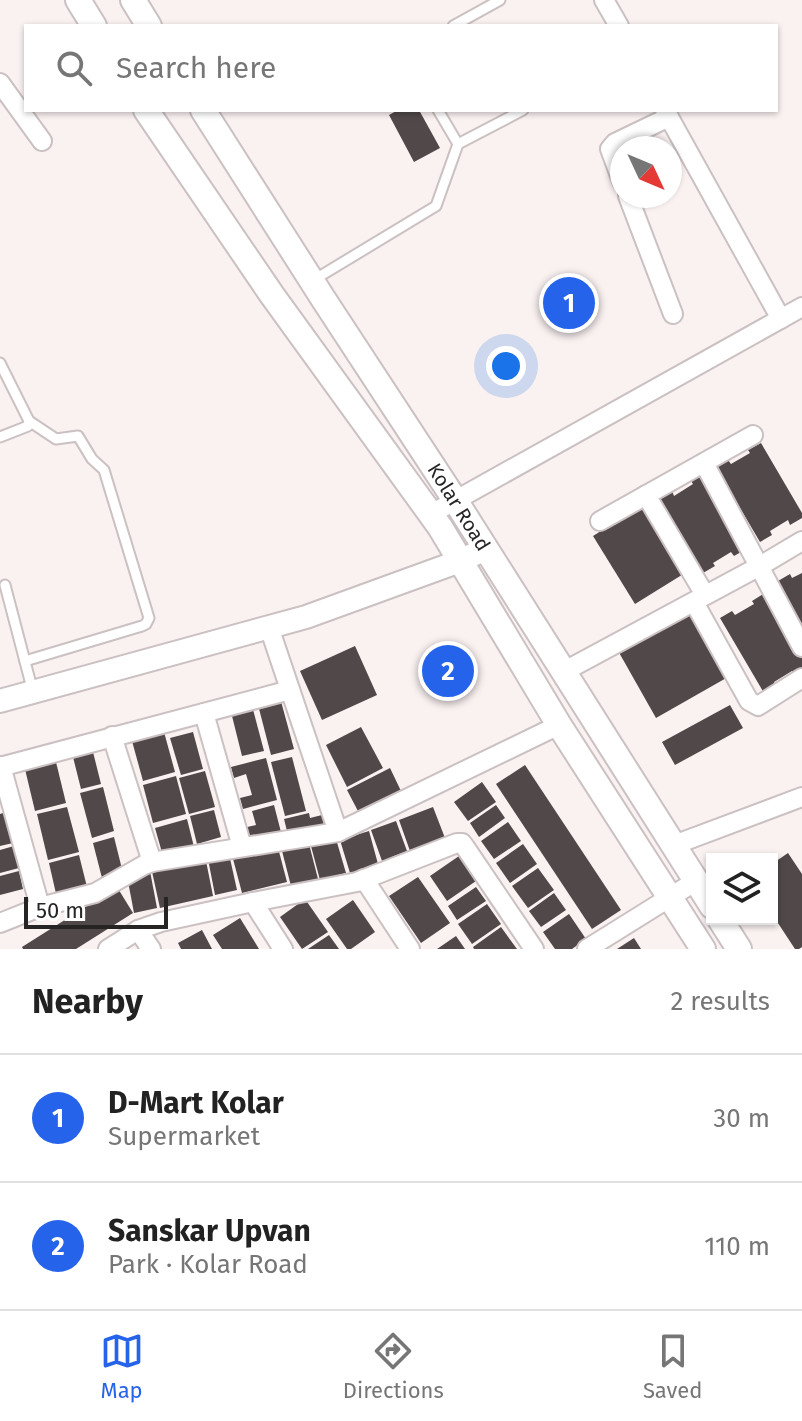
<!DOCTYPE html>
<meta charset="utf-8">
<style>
body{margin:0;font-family:"Fira Sans",sans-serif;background:#f2f2f2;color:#222}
.controls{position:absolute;right:24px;bottom:24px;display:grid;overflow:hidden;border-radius:0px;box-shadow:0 2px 6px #0004}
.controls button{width:72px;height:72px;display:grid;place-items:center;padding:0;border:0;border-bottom:2px solid #e0e0e0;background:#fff;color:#222;font:40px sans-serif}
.compass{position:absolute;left:610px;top:136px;width:72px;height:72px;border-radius:50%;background:#fff;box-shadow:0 2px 6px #0004;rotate:134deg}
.scale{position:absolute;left:24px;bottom:20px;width:144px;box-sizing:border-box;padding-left:8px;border:4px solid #272424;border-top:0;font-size:22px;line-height:28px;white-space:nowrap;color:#272424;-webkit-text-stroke:6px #fff;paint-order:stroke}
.you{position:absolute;left:506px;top:366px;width:28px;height:28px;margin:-20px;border:6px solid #fff;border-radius:50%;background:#1a73e8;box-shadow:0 0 0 12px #1a73e833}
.badge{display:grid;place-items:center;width:52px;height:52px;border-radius:50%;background:#2563eb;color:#fff;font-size:26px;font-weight:700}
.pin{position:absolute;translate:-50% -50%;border:4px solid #fff;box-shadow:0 2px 8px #0006}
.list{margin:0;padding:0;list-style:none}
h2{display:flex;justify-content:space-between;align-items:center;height:104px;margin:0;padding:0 32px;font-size:34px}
h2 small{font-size:26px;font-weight:400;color:#767676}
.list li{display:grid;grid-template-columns:52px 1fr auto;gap:24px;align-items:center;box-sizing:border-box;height:128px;padding:0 32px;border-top:2px solid #e0e0e0}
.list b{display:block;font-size:30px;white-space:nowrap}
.list p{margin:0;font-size:26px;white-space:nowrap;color:#767676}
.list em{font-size:26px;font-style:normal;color:#767676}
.icon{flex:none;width:44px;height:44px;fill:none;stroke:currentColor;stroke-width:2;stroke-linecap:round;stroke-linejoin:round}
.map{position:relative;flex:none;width:802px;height:949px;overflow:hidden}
.search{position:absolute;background:#fff;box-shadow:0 2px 6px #0004;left:24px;right:24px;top:24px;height:88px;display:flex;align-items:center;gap:20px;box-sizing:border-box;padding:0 28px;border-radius:0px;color:#767676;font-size:30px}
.sheet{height:360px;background:#fff}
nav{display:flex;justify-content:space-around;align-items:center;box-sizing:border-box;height:112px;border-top:2px solid #e0e0e0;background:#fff;font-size:22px;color:#767676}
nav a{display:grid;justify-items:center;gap:4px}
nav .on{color:#2563eb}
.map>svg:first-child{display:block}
.building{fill:#504849}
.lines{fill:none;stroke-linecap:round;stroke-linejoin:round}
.service-casing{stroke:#cbc1c2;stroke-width:13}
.minor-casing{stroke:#cbc1c2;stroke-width:22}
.tertiary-casing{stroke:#cbc1c2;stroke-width:26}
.secondary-casing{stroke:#cbc1c2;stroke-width:28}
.service{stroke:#fff;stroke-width:9}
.minor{stroke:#fff;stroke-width:18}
.tertiary{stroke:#fff;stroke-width:22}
.secondary{stroke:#fff;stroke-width:24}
.labels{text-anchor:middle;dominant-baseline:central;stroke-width:8;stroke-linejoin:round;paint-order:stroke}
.street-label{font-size:20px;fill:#272424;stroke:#fff}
</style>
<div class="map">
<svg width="802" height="949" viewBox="0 0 802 949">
<rect width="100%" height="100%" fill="#faf1f1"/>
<g class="building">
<path d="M398,110H419L440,148L414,162L389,115Z"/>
<path d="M761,443L802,513V518L790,525L788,520L770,531L772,535L760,542L716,467L728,460L731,464L750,453L748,450Z"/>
<path d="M704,474L748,548L734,556L731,552L713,563L715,566L703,573L660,498L672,491L674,496L693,484L691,481Z"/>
<path d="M643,505L685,573L635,604L593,536Z"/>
<path d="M802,573V624L778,581L790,574L792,578Z"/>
<path d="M765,593L802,657V671L794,676L792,671L774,682L776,686L764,693L720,618L732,611L735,615L754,604L752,601Z"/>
<path d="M688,608L728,677L656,718L617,649Z"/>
<path d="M355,646L377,695L322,720L300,671Z"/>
<path d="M279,694L294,749L271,755L257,701Z"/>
<path d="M251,702L264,751L242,756L230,708Z"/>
<path d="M730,705L743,728L675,765L662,742Z"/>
<path d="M361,727L383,768L347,787L326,745Z"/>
<path d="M164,732L175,772L143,781L132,741Z"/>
<path d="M193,732L203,769L181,775L170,738Z"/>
<path d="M92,748L101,784L81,789L72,753Z"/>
<path d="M292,757L306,811L285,816L271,762Z"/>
<path d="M55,758L66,803L35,811L24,765Z"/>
<path d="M266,758L277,800L243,809L240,798L252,795L246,774L234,778L231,767Z"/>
<path d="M525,765L621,910L592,929L496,784Z"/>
<path d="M390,768L401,791L359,813L347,790Z"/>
<path d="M205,771L215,807L189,814L179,778Z"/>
<path d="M176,776L186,814L153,823L143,785Z"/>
<path d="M482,782L496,802L468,821L454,802Z"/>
<path d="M103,787L114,831L92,838L80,793Z"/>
<path d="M274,805L282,836L246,840L243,828L256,825L252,811Z"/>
<path d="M496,805L505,818L479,837L470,823Z"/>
<path d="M67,807L79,852L48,860L37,814Z"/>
<path d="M433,807L445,838L410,851L399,820Z"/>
<path d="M214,810L221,837L197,844L190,816Z"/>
<path d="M6,812L13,843L0,846V814Z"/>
<path d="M309,813L310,818L322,815L325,830L289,839L284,819Z"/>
<path d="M187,819L194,847L163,856L155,828Z"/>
<path d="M396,821L407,851L382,861L371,830Z"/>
<path d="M508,822L521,841L494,859L481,841Z"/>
<path d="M369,831L378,864L350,873L340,840Z"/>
<path d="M114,837L123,873L102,878L93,843Z"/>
<path d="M336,839L346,873L320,880L311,846Z"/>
<path d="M308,840L318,879L291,886L281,847Z"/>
<path d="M277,844L287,882L242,893L232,855Z"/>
<path d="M523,844L537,864L510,883L496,863Z"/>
<path d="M14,846L19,868L0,873V850Z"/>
<path d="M788,853L802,874V947L799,949H795L772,914V864Z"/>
<path d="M229,854L237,890L215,895L208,859Z"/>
<path d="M79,855L88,891L57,898L49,863Z"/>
<path d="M205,856L213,896L160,908L151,867Z"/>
<path d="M459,856L476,881L447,901L430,876Z"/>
<path d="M538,868L554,890L528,908L512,886Z"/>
<path d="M19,871L23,889L0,895V876Z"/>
<path d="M150,871L157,908L134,913L127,876Z"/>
<path d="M418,877L450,923L421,943L389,896Z"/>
<path d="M117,887L133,913L76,949H23L22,947Z"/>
<path d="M476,887L486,901L457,920L448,906Z"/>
<path d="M554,893L566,910L541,927L529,911Z"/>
<path d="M305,899L328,932L302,949L280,917Z"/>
<path d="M353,900L375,932L351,949H347L326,919Z"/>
<path d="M487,904L501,924L472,944L458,924Z"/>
<path d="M569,914L586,939L572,949H555L543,932Z"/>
<path d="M240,918L259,949H222L213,935Z"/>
<path d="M501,927L517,949H474L473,947Z"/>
<path d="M202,930L212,949H181L178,943Z"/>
<path d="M329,935L339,949H308Z"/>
<path d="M456,936L465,949H437Z"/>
<path d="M634,938L641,949H617Z"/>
</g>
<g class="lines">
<defs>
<g id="service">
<path d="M453,26L500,0"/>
<path d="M438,110L458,144"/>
<path d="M312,281L436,206L458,144L523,110"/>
<path d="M0,363L29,421L28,426L0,437"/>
<path d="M5,585L33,692"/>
<path d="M25,661L142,626L146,624L149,618L104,470L92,459L78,436L56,439L29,421"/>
</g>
<g id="minor">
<path d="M604,0L619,26"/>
<path d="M0,83L42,141"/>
<path d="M665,110L781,319"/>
<path d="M622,181L610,149L615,143L669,117"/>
<path d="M628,196L673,314"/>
<path d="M704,463L802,647"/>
<path d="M646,495L705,595"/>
<path d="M431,514L802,307"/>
<path d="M600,521L753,435"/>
<path d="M694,602L749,701L758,706L802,678"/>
<path d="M269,627L338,832"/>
<path d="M563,672L760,566L802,541"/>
<path d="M204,713L242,847"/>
<path d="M112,736L152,862"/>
<path d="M1,766L40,907"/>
<path d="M0,767L290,690"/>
<path d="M674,845L802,797"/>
<path d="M364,879L410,949"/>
<path d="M253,902L283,949"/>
<path d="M0,923L40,907L95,893L144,865L152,862L338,832L559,725"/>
<path d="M138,930L151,949"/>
<path d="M108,949L138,930L161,922L253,902L357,882L457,843H462L465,847L534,949"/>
<path d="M587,949L696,881"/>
</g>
<path id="tertiary" d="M0,701L306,617L460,561L485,549"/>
<g id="secondary">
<path d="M78,0L94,26"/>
<path d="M133,0L149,26"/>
<path d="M146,110L272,295L440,527L559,725L703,949"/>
<path d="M203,110L324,300L455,500L712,906"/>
<path d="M720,919L739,949"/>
</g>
</defs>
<use href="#service" class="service-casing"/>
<use href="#minor" class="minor-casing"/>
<use href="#tertiary" class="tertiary-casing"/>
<use href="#secondary" class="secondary-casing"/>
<use href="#service" class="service"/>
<use href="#minor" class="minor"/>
<use href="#tertiary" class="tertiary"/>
<use href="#secondary" class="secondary"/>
</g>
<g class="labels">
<g class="street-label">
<text transform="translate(459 507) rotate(58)">Kolar Road</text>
</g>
</g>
</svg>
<div class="controls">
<button><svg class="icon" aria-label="layers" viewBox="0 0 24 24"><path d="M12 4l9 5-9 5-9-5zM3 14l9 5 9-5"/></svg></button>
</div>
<svg class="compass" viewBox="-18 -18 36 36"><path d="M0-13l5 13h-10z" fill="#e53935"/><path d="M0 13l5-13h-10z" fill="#767676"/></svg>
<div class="scale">50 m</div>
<div class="you"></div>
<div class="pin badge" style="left:569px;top:303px">1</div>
<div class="pin badge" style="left:448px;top:671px">2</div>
<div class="search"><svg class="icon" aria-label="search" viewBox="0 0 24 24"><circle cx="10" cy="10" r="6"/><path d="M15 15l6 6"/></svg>Search here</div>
</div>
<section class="sheet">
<h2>Nearby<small>2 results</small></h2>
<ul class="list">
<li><span class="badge">1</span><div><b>D-Mart Kolar</b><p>Supermarket</p></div><em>30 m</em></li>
<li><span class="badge">2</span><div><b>Sanskar Upvan</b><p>Park · Kolar Road</p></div><em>110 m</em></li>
</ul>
</section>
<nav>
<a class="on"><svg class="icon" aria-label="map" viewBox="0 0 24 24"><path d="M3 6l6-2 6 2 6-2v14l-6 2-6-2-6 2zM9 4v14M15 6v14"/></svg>Map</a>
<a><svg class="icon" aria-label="directions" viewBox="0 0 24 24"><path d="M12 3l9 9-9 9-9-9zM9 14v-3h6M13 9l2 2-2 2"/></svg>Directions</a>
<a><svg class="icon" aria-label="saved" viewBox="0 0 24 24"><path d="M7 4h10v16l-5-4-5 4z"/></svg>Saved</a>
</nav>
